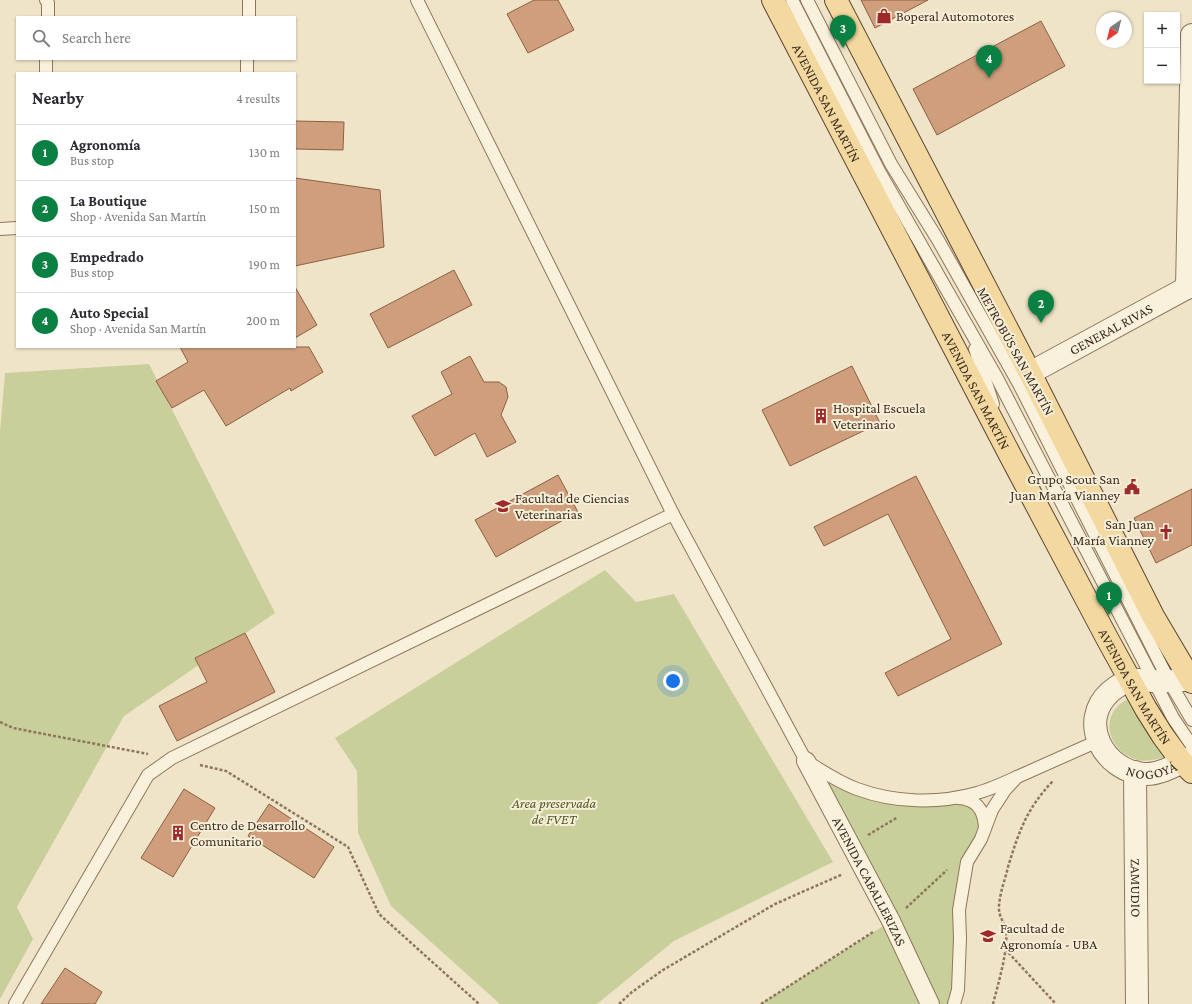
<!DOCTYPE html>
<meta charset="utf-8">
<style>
body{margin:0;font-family:"Crimson Pro",serif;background:#f2f2f3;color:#2b2b33}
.controls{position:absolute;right:12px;top:12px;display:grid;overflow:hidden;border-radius:0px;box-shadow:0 1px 3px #0004}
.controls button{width:36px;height:36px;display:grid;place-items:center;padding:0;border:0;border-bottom:1px solid #e1e1e2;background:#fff;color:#2b2b33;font:20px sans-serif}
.compass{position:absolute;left:1096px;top:12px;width:36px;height:36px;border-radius:50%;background:#fff;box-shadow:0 1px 3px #0004;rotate:215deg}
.you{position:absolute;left:673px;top:681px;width:14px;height:14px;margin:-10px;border:3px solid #fff;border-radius:50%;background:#1a73e8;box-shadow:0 0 0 6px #1a73e833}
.badge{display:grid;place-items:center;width:26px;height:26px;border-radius:50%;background:#0b8043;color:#fff;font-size:13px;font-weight:700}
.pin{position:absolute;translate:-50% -33px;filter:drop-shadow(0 1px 2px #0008)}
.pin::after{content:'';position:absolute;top:21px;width:14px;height:12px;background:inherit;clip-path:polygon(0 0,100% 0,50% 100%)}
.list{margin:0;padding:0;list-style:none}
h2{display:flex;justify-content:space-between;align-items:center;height:52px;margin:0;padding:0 16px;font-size:17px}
h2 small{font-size:13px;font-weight:400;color:#7c7c81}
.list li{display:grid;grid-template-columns:26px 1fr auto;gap:12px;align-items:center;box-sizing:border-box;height:56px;padding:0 16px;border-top:1px solid #e1e1e2}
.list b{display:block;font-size:15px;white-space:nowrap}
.list p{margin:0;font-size:13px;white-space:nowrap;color:#7c7c81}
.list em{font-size:13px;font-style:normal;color:#7c7c81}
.icon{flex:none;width:22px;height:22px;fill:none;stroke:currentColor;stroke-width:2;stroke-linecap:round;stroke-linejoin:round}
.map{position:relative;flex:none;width:1192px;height:1004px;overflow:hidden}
.search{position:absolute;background:#fff;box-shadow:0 1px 3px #0004;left:16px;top:16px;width:280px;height:44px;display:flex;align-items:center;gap:10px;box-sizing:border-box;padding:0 14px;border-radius:0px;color:#7c7c81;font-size:15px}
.panel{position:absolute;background:#fff;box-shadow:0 1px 3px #0004;left:16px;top:72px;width:280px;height:276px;border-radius:0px}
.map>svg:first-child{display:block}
.green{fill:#c9cf9b}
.building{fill:#cf9f7d;stroke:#8d5f41}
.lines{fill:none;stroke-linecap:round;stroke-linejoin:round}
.service-casing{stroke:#8d765c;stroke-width:14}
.pedestrian-casing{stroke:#8d765c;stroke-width:20}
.minor-casing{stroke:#8d765c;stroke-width:24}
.tertiary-casing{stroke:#8d765c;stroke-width:24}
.primary-casing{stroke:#5b4430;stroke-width:24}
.path{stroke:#8d765c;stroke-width:2.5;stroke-dasharray:3 2;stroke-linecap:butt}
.service{stroke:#faf1dc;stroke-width:12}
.pedestrian{stroke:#faf1dc;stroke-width:18}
.minor{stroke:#faf1dc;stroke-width:22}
.tertiary{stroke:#faf1dc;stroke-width:22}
.primary{stroke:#f3d9a0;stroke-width:22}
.labels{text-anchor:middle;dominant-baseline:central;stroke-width:4;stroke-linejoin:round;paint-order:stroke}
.poi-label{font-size:14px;fill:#3d2e20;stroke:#f7eed8;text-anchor:start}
.street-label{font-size:14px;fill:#3d2e20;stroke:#f7eed8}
.park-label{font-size:14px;font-style:italic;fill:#4d5a26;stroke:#f7eed8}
</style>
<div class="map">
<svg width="1192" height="1004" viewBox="0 0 1192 1004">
<rect width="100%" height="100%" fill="#f0e4c8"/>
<g class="green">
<path d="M149,364L275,613L124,716L17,907L33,939L0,999V432L5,373Z"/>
<path d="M605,570L636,602L674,594L833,862L674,941L597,1004H500L391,906L358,833L357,771L335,738Z"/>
<path d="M1131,697L1168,756C1159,759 1147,762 1138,760C1115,754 1100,728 1116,708C1120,703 1126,700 1131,697Z"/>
<path d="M806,761L885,797L965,799L984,819L967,862L954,1004H761L891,921Z"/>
</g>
<g class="building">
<path d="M534,0H558L574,30L528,53L507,14Z"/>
<path d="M861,0H928L875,28Z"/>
<path d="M1041,21L1065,66L937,135L913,89Z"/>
<path d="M295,121L344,122L343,150L295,149Z"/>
<path d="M295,178L380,190L384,247L295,266Z"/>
<path d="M454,270L472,305L388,348L370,314Z"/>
<path d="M295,287L317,325L295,338Z"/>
<path d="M180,347H309L323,372L291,391L290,388L226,426L204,390L172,408L156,381L188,362Z"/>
<path d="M470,356L484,382H499L506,387L508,397L501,415L516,442L487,457L475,433L435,456L412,416L452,394L441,372Z"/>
<path d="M852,366L880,423L790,466L762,410Z"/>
<path d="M558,475L578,512L496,557L475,520Z"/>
<path d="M916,476L1002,644L898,696L885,673L951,639L888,514L824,546L814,527Z"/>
<path d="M1192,489V545L1156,563L1134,518Z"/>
<path d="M245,633L275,692L177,741L159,706L207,682L195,658Z"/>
<path d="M184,789L215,808L173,877L141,858Z"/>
<path d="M269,804L334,847L314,878L248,836Z"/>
<path d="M65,968L102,992L95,1004H41Z"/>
</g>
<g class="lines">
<defs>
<g id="service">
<path d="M46,0L48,3V17"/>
<path d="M417,0L673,514L806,761C822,771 838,782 857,789C895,803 938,804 977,793C991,789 1004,783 1017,777"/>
<path d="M792,0L879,171L997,378L1154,681L1173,718L1192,746"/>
<path d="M807,0L891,164L938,240L1019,384L1169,681L1192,720"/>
<path d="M249,17V0"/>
<path d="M46,73V59"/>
<path d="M247,73V59"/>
<path d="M0,229L17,228"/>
<path d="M975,349L993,404"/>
<path d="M958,798C977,799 984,810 985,828"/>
<path d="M15,1004L148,775L172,758L673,514"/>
<path d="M954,1004L958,990L960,938L959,910L967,862L981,839L992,810L1005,790L1017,777L1098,741"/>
</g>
<g id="pedestrian">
<path id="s1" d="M806,761L891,921L930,1004"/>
</g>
<g id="minor">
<path d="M1187,288L1192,35"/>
<path id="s2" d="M1030,373L1192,285"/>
<path id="s3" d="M1135,772L1137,1004"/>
</g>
<g id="tertiary">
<path id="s4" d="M1192,679C1179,681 1166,682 1152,681C1146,681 1138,679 1131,680C1124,681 1115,688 1110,692C1077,722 1104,771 1144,774C1160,775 1178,764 1192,757"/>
</g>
<g id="primary">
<path id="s5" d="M773,0L1010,455L1108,640L1146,709L1163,736L1182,762L1192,772"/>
<path d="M836,0L1030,373L1153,616L1192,682"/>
</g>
</defs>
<use href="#service" class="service-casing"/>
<use href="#pedestrian" class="pedestrian-casing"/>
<use href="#minor" class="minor-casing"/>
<use href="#tertiary" class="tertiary-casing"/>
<use href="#primary" class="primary-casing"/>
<g class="path">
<path d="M0,722L13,728L148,754"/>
<path d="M200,765L226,771L348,847L379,914L479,1004"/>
<path d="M868,835L898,817"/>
<path d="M906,908L947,870"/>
<path d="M1005,949L1056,1004"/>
<path d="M619,1004L632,992L663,970L775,904L843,874"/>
<path d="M761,1004L873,932"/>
<path d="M993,1004C998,984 1008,952 1006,932C1005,922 998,917 999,906C1000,892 1005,880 1008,867C1019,831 1027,808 1053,781"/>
</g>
<use href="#service" class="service"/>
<use href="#pedestrian" class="pedestrian"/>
<use href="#minor" class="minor"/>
<use href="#tertiary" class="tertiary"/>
<use href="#primary" class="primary"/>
</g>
<defs>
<symbol id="shop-bare" viewBox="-9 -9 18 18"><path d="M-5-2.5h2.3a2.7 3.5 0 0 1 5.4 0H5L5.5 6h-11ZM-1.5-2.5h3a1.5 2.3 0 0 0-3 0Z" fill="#9e2a2b" stroke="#f7eed8" stroke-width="2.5" paint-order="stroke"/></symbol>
<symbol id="building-bare" viewBox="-9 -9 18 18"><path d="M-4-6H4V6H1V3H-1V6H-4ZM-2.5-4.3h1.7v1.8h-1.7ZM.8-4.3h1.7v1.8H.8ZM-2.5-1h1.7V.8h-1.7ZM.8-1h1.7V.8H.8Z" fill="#9e2a2b" stroke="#f7eed8" stroke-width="2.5" paint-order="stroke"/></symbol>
<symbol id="civic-bare" viewBox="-9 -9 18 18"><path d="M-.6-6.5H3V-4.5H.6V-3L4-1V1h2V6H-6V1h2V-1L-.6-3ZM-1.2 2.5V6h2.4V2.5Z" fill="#9e2a2b" stroke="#f7eed8" stroke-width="2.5" paint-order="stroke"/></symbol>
<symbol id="university-bare" viewBox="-9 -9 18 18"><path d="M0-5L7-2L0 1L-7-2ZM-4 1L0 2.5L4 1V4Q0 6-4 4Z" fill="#9e2a2b" stroke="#f7eed8" stroke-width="2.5" paint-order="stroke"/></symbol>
<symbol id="church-bare" viewBox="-9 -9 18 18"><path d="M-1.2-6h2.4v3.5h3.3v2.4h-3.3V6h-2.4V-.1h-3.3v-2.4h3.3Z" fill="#9e2a2b" stroke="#f7eed8" stroke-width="2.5" paint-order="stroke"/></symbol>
</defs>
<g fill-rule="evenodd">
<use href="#shop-bare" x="873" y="5" width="22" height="22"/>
<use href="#building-bare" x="810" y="405" width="22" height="22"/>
<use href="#civic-bare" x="1121" y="476" width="22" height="22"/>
<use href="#university-bare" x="492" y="495" width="22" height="22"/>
<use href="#church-bare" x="1155" y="521" width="22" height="22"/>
<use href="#building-bare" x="167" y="822" width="22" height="22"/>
<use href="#university-bare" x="977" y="925" width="22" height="22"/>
</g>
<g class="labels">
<g class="poi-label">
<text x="896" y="16">Boperal Automotores</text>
<text x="833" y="408">Hospital Escuela<tspan x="833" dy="16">Veterinario</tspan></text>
<text x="1120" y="479" text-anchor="end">Grupo Scout San<tspan x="1120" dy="16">Juan María Vianney</tspan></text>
<text x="515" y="498">Facultad de Ciencias<tspan x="515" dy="16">Veterinarias</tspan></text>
<text x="1154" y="524" text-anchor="end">San Juan<tspan x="1154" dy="16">María Vianney</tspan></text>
<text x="190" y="825">Centro de Desarrollo<tspan x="190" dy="16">Comunitario</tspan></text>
<text x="1000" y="928">Facultad de<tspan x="1000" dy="16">Agronomía - UBA</tspan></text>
</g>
<g class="street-label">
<text stroke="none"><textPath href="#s5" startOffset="116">AVENIDA SAN MARTÍN</textPath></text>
<text stroke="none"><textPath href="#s2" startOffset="92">GENERAL RIVAS</textPath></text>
<text transform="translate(1016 351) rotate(61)">METROBÚS SAN MARTÍN</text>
<text stroke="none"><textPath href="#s5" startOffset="440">AVENIDA SAN MARTÍN</textPath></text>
<text stroke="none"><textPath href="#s5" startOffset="776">AVENIDA SAN MARTÍN</textPath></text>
<text stroke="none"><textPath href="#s4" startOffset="206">NOGOYÁ</textPath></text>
<text stroke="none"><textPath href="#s1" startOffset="136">AVENIDA CABALLERIZAS</textPath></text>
<text stroke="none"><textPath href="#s3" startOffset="116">ZAMUDIO</textPath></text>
</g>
<g class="park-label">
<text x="554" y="803">Area preservada<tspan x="554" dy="16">de FVET</tspan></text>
</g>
</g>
</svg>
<div class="controls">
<button>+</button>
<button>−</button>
</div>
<svg class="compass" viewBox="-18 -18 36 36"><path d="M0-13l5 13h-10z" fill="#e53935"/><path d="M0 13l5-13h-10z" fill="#7c7c81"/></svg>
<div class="you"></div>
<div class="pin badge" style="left:1109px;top:615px">1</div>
<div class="pin badge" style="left:1041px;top:323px">2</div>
<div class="pin badge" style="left:843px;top:48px">3</div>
<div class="pin badge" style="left:989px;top:78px">4</div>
<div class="search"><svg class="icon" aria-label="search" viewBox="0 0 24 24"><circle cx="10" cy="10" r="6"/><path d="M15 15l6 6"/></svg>Search here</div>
<section class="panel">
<h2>Nearby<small>4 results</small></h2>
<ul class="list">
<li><span class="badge">1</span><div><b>Agronomía</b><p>Bus stop</p></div><em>130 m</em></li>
<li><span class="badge">2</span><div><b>La Boutique</b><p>Shop · Avenida San Martín</p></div><em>150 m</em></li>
<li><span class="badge">3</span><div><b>Empedrado</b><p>Bus stop</p></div><em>190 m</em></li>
<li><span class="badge">4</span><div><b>Auto Special</b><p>Shop · Avenida San Martín</p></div><em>200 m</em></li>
</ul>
</section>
</div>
